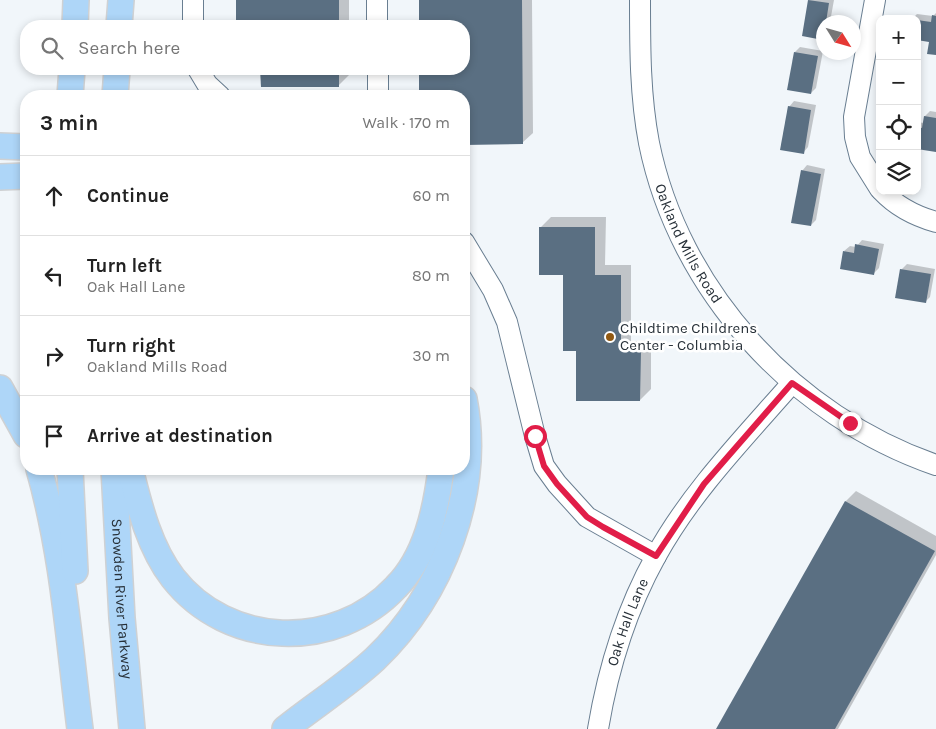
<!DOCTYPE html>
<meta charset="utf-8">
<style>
body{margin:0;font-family:Karla,sans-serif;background:#f6f6f6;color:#222}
.controls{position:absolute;right:15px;top:15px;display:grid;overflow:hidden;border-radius:10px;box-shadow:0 2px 8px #0003}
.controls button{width:45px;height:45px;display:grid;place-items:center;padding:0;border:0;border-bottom:1px solid #e0e0e0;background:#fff;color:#222;font:25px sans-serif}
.compass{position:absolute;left:816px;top:15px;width:45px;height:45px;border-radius:50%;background:#fff;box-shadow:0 2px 8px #0003;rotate:127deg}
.stop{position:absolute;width:15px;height:15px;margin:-11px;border:4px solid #e11d48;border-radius:50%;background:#fff}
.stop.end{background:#e11d48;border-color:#fff;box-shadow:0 1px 5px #0008}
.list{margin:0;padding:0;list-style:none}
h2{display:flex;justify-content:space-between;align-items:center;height:65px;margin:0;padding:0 20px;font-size:21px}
h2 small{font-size:16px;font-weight:400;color:#767676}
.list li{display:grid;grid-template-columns:32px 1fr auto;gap:15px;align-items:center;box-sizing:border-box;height:80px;padding:0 20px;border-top:1px solid #e0e0e0}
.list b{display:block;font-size:19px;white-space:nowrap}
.list p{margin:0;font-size:16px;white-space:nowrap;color:#767676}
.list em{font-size:16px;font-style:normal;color:#767676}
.icon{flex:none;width:28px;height:28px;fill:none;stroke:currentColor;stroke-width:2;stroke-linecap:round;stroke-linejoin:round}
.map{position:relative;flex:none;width:936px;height:729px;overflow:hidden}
.search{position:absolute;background:#fff;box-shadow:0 2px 8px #0003;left:20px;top:20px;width:450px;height:55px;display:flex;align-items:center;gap:12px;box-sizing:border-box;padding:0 18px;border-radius:20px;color:#767676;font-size:19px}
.panel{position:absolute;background:#fff;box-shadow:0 2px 8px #0003;left:20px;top:90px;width:450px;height:385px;border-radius:20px}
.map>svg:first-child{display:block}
.shadow{fill:#0003}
.building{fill:#5a6f82}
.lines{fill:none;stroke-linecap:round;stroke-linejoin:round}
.minor-casing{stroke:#697e91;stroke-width:22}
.major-casing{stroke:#cfd1d3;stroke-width:28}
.minor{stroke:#fff;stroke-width:20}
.major{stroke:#aed6f8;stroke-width:25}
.route{stroke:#e11d48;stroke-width:6}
.poi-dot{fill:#915912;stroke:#fff;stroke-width:2}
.labels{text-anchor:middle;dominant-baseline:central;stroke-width:5;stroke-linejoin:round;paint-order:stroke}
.street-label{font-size:15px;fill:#273038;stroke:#fff}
.poi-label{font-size:15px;fill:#273038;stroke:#fff;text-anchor:start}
</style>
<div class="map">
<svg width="936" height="729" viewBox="0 0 936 729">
<rect width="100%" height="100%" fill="#f1f6fa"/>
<g class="shadow">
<rect x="237" y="0" width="112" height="26"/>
<path d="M420,0H532L533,133L522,143L464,144V96H421V69H464V26H420Z"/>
<path d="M809,0H834L830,22H824L823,38L803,35Z"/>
<path d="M936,13V54L931,41L917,39V19H912L917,14L933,16Z"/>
<path d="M800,47L823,51L816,88L811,93L795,52Z"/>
<path d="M262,69H349V75L339,85L262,86Z"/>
<path d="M794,101L816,105L808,147L803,153L789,107Z"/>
<path d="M930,111L936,112V151L917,148V122L924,123L925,116Z"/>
<path d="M807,165L825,169L816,220L811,225L802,171Z"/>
<path d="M551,217H606L605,265H631V341H651V389L640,400L577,349L564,274L540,228Z"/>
<path d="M862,240L884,244L879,268L874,273L844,251L850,246L856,247Z"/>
<path d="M907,264L935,269L930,297L925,302L901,270Z"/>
<path d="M856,491L936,536V555L838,729H718L846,501Z"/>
</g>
<g class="building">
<rect x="236" y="0" width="103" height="26"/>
<path d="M419,0H522L523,144L464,145V96H419V69H464V26H419Z"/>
<path d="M808,0L829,3L826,22H824L823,40L802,36Z"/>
<path d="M932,15L936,16V55L927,54L929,42L917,40V20L931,22Z"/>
<path d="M794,52L818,56L811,94L787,90Z"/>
<path d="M260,69H339V87H261Z"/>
<path d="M788,106L811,110L804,154L780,150Z"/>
<path d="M924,116L936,118V152L917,149V127L922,128Z"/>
<path d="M801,170L821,174L811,226L791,223Z"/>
<path d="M539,227H595V275H621V351H641L640,401H576V351H563V275H539Z"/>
<path d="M855,244L879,249L874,275L840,269L843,251L854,253Z"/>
<path d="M900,269L931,274L926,303L895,298Z"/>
<path d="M845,501L935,551L835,729H716Z"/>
</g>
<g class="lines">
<defs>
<g id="minor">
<path d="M377,0V26"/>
<path id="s1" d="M640,0C640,48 640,96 649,143C679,291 794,416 936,465"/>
<path d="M875,0L854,117L855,137L860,157L880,189"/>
<path d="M193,26V0"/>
<path d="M198,69L207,84L220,96"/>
<path d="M378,69V96"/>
<path d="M882,191C897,207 915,216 936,222"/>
<path d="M464,242L493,290L507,322L535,436L544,466L557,484L587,517L656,556"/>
<path id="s2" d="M598,729C608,669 626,610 656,556C691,492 744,438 792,383"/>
</g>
<g id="major">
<path d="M75,26L76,0"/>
<path d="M119,26L121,0"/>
<path d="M70,96L72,69"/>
<path d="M115,96L117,69"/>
<path d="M0,146L26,147"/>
<path d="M0,177L26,176"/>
<path d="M0,388L26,435"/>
<path d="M39,469C63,553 69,642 80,729"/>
<path d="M70,469L75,571"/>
<path id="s3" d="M114,469L122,618L132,729"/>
<path d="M130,469C139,505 149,547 173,578C228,648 335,652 396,587C426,557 436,510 441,469"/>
<path d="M285,729C315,705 347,685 375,659C442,595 482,492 464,399"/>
</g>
</defs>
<use href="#minor" class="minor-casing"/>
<use href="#major" class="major-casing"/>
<use href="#minor" class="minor"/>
<use href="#major" class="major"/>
</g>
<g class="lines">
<path class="route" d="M535,436L544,466L557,484L587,517L603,527L656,556L704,484L792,383L850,423"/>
</g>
<circle class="poi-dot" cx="610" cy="337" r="5"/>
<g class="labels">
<g class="street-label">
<text stroke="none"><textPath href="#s1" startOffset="252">Oakland Mills Road</textPath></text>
<text stroke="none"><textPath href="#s3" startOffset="130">Snowden River Parkway</textPath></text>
<text stroke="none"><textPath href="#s2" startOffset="111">Oak Hall Lane</textPath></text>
</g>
<g class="poi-label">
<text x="620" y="328">Childtime Childrens<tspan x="620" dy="17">Center - Columbia</tspan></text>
</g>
</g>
</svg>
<div class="controls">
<button>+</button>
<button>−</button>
<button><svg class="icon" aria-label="locate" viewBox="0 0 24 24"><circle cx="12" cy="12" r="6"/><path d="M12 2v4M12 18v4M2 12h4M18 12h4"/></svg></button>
<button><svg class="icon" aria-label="layers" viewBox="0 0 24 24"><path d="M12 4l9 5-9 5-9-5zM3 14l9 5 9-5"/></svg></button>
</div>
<svg class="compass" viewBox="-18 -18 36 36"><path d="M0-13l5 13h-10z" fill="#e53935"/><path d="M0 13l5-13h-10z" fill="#767676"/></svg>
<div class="stop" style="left:535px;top:436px"></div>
<div class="stop end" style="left:850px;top:423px"></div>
<div class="search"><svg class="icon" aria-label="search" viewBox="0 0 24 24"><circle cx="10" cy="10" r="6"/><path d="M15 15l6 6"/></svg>Search here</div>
<section class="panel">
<h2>3 min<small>Walk · 170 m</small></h2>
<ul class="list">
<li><svg class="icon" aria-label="ahead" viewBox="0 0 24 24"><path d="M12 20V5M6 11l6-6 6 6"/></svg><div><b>Continue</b></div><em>60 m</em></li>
<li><svg class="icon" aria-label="left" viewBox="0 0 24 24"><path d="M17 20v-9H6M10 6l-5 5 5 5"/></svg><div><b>Turn left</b><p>Oak Hall Lane</p></div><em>80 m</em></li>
<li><svg class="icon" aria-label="right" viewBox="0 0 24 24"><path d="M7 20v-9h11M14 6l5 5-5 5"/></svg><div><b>Turn right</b><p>Oakland Mills Road</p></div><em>30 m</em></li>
<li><svg class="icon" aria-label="arrive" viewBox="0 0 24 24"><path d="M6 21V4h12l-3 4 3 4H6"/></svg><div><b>Arrive at destination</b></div></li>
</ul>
</section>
</div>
